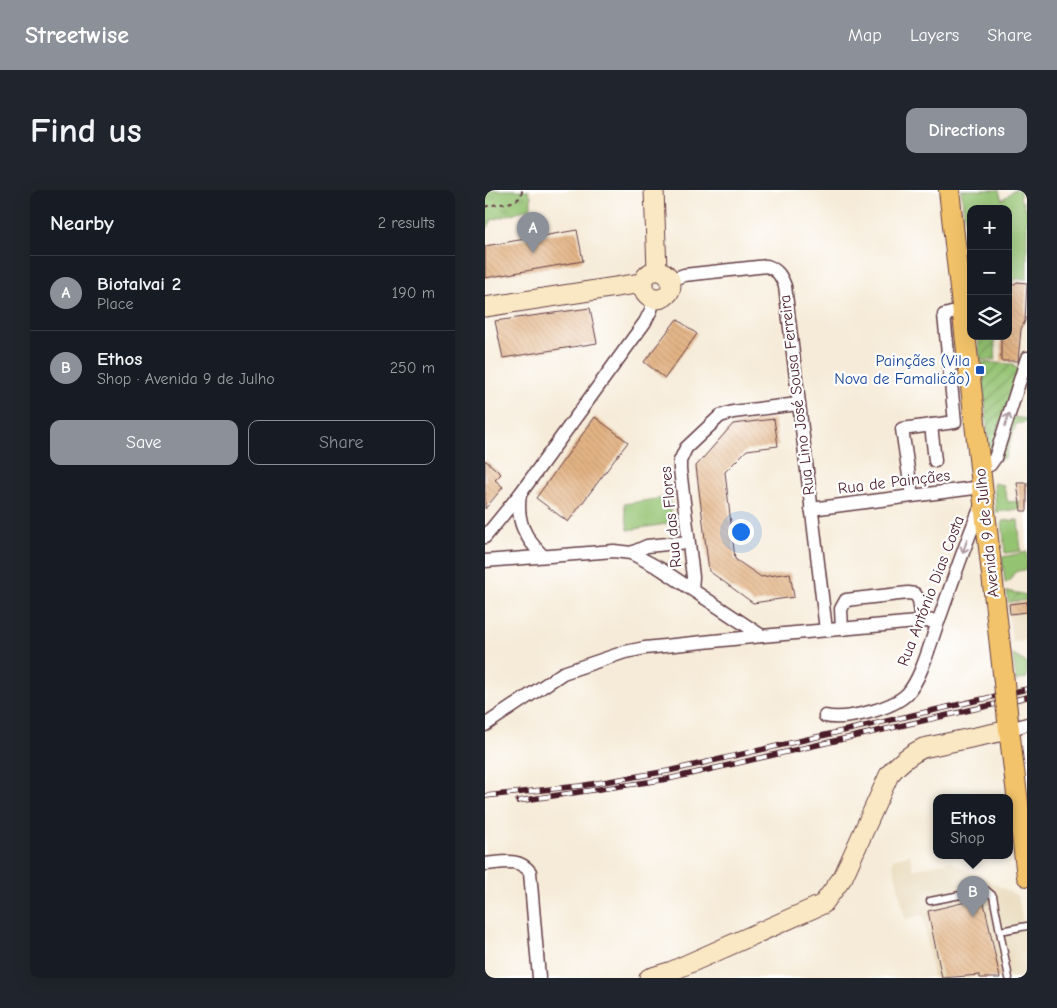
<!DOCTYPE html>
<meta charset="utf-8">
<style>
body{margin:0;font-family:"Comic Neue",sans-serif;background:#20242c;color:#f1f3f6}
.controls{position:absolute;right:15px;top:15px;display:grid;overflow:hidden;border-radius:10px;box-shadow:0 5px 20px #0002}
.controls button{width:45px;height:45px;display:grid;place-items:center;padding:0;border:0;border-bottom:1px solid #363941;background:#171b24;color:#f1f3f6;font:25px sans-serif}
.you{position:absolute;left:255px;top:341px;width:18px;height:18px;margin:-12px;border:4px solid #fff;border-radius:50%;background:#1a73e8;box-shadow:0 0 0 8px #1a73e833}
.badge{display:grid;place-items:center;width:32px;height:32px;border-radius:50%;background:#8c9099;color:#fff;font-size:16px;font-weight:700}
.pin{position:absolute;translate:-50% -41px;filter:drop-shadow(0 1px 2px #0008)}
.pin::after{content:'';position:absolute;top:26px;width:18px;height:15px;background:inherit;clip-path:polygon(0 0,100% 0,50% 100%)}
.popup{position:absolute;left:448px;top:604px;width:80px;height:65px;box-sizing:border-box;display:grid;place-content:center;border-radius:10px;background:#171b24;filter:drop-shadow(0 1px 4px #0005);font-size:16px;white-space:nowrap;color:#9ea1a6}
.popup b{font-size:19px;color:#f1f3f6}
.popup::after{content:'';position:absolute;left:50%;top:100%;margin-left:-10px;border:10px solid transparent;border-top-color:#171b24}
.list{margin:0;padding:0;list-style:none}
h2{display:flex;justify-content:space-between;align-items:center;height:65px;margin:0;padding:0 20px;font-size:21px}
h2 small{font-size:16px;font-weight:400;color:#9ea1a6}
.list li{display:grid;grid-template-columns:32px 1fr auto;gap:15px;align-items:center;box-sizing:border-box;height:75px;padding:0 20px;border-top:1px solid #363941}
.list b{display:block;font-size:19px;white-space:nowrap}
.list p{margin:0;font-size:16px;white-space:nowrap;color:#9ea1a6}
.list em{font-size:16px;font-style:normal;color:#9ea1a6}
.actions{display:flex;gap:10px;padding:15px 20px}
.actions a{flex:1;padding:11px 0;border:1px solid #8c9099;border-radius:10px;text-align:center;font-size:18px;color:#8c9099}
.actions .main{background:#8c9099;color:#fff}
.icon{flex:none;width:28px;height:28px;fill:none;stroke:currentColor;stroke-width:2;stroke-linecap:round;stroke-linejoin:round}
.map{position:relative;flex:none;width:542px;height:788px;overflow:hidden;border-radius:10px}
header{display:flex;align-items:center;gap:30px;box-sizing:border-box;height:70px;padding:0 25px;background:#8c9099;color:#fff}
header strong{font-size:24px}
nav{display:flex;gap:28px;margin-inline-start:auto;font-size:18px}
.intro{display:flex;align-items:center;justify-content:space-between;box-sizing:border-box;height:120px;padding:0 30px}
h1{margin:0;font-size:35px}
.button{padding:12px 22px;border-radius:10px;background:#8c9099;color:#fff;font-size:18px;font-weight:700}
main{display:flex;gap:30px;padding:0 30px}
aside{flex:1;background:#171b24;border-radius:10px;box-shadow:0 5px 20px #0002}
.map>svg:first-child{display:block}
.built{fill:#e8d9ba}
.grass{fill:#94c372;stroke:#6f714e}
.park{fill:url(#park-tufts);stroke:#6f714e}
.garden{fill:url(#garden-furrows);stroke:#6f714e}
.building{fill:url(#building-back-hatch)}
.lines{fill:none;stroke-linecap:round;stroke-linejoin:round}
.lane-casing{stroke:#643e45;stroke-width:9}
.street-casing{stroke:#643e45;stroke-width:15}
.secondary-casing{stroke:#643e45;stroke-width:21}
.primary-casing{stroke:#643e45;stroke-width:22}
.path{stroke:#643e45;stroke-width:2;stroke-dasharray:4 4;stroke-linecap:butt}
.lane{stroke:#fff;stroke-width:6}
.street{stroke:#fff;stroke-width:12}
.secondary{stroke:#fae7c3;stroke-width:19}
.primary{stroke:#f2c36a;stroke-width:20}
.rail-casing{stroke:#4a1f2b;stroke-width:5.5}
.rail{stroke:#fff;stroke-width:4;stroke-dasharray:11;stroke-linecap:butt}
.primary-bridge-casing{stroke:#643e45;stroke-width:22;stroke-linecap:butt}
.primary-bridge{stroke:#f2c36a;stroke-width:20}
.oneway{stroke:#ae9aa0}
.transit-dot{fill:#1a4fb4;stroke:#fff;stroke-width:2}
.labels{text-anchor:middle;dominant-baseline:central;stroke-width:4.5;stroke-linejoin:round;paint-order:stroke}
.transit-label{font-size:16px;fill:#164399;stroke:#fff;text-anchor:end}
.street-label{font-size:16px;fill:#4a1f2b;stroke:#fff}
</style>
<header>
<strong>Streetwise</strong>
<nav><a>Map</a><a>Layers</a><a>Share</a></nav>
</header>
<div class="intro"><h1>Find us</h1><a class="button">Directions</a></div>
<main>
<aside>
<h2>Nearby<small>2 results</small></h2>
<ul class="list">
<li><span class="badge">A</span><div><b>Biotalvai 2</b><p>Place</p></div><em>190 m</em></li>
<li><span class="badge">B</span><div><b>Ethos</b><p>Shop · Avenida 9 de Julho</p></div><em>250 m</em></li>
</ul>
<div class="actions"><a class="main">Save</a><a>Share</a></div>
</aside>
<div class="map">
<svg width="542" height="788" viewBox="0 0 542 788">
<defs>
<pattern id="park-tufts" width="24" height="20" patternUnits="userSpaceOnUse" patternTransform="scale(1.25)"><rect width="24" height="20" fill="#94c372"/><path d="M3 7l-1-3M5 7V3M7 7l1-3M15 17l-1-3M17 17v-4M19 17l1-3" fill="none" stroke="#7b9e5e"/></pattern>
<pattern id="garden-furrows" width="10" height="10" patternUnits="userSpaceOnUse" patternTransform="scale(1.25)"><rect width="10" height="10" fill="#94c372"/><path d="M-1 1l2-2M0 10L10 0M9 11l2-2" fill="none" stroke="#7b9e5e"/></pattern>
<pattern id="building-back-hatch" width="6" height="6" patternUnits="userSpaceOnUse" patternTransform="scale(1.25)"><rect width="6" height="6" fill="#e3b485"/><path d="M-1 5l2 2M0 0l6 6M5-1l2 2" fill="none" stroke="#c49a73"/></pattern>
</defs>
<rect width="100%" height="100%" fill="#fff"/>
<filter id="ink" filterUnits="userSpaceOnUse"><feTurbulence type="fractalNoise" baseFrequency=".02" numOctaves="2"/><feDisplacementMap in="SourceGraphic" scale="10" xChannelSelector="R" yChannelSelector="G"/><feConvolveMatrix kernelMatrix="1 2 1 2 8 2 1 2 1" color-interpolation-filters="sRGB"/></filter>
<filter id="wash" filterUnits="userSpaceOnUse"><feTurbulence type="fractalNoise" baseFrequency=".0096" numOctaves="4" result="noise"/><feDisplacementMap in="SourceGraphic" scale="20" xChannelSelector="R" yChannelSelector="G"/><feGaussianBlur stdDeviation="1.12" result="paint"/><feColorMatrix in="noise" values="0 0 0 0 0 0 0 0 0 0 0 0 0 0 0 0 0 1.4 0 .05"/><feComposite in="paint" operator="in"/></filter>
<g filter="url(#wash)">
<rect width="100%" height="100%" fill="#f6ebd8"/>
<g class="built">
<path d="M542,410V450L527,452L522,412Z"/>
<path d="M425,664L428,680L465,671L533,706L542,752V788H448L438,725L420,729L407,669Z"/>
</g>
<g class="grass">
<path d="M476,0H514L517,10L529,0H535L536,12H539V18H542V89C525,88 532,89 523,99V19H486V80Z"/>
<path d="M528,227L542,229V232L531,234L520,268L513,270Z"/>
<path d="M509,293L518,295L523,312L534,311L535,319L511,322Z"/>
<path d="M184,307L188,333L143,340L139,314Z"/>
<path d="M533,330L536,361L520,363L517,331Z"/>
<path d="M542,362V380C532,381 529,380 525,391L520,393L517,367Z"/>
<path d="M528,465L542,473V488L531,491Z"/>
</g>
<path class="park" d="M0,0H43L46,6V18L7,30L0,42Z"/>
<g class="garden">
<path d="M493,146H509L511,170H495Z"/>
<path d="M496,172L529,174L528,177L534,178L505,267Z"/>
<path d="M522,401L542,405V410L523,412Z"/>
</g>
<g id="blocks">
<g class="building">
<path d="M92,40L98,71L0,88V56Z"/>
<path d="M532,92L542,93L540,131L536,139L533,171H516V146H523V99Z"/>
<path d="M105,118L112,153L18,168L10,131Z"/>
<path d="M192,129L212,144L180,188L159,172Z"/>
<path d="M110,227L143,252L83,332L51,308Z"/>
<path d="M289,229L293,256L262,260L240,282L250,369L276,387L305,383L309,407L268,413L224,381L211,276L248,234Z"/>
<path d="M0,270L16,284L10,290L18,297L0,319Z"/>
<path d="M532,293H542V321H536Z"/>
<path d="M542,412V422L525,424L524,414Z"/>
<path d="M498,708L515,788H495V785L457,788L443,721Z"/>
</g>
</g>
</g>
<g filter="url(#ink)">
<use href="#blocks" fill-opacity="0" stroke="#643e45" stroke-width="1"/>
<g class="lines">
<defs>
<g id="lane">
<path d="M445,711L501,700L508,706L524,788"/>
<path d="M515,741L542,736"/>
</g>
<g id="street">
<path d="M185,90L199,85L282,76C293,80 296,86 300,96L341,440"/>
<path d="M446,235L450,271"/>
<path d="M495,276L505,275L510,268L542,168"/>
<path d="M35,304C31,330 39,347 58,366"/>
<path d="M427,306L417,239L470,232L459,125L478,120"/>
<path d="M326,319L497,297"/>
<path d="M0,347L35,304L160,132L166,120L169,109"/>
<path d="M146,363L176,379L277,446"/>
<path d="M0,371L129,361L146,363L162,356L203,352"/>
<path d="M207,399L208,387L195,279V271L201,258L235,226L248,222L313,214"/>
<path d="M357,439L356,419L361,410L423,403L430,404L434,410L437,432"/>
<path d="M340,526C359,531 407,519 422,504C436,489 445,454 452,435C467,394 480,353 497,314"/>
<path d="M0,535L78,483L140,462L160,458L277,446L454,430"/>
<path d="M524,540L542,534"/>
<path d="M0,674C17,673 34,667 45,682L54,788"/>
</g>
<g id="secondary">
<path d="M169,0L172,80"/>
<circle cx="172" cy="95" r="14"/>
<path d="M0,117L157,93"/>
<path d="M164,788L187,781L338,714L358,687L404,585C414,573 423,565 438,558L524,540"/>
</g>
<g id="primary">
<path d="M464,0L518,483"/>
<path d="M523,531L542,686"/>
</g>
</defs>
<use href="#lane" class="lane-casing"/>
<use href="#street" class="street-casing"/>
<use href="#secondary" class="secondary-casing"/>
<use href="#primary" class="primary-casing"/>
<path class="path" d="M0,17C11,12 37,17 37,0"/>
<use href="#lane" class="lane"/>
<use href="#street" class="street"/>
<use href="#secondary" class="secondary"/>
<use href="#primary" class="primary"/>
<defs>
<g id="rail">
<path d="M0,606L95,596L183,581L542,499"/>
<path d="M33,611L183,589L542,507"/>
</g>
</defs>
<use href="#rail" class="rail-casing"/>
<use href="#rail" class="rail"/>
<defs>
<path id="primary-bridge" d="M518,483L523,531"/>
</defs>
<use href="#primary-bridge" class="primary-bridge-casing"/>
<use href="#primary-bridge" class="primary-bridge"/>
</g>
<defs><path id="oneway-shaft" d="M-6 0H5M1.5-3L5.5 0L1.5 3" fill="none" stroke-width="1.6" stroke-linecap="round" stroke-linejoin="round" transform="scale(1.25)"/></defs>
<g class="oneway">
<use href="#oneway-shaft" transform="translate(522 230) rotate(-72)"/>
<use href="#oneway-shaft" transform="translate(480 356) rotate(110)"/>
</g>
</g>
<rect class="transit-dot" x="490" y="175" width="10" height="10" rx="2.5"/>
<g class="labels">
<g class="transit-label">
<text x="485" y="171">Painçães (Vila<tspan x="485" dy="18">Nova de Famalicão)</tspan></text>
</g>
<g class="street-label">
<text transform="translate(312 205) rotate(-97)">Rua Lino José Sousa Ferreira</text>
<text transform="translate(409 292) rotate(-7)">Rua de Painçães</text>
<text transform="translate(186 327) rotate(-96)">Rua das Flores</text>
<text transform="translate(502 343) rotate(-96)">Avenida 9 de Julho</text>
<text transform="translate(446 401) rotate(-69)">Rua António Dias Costa</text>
</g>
</g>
</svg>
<div class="controls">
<button>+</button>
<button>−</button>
<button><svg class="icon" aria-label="layers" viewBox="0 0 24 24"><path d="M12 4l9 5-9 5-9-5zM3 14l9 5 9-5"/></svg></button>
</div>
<div class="you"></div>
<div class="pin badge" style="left:48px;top:63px">A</div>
<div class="pin badge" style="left:488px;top:727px">B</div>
<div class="popup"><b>Ethos</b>Shop</div>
</div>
</main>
